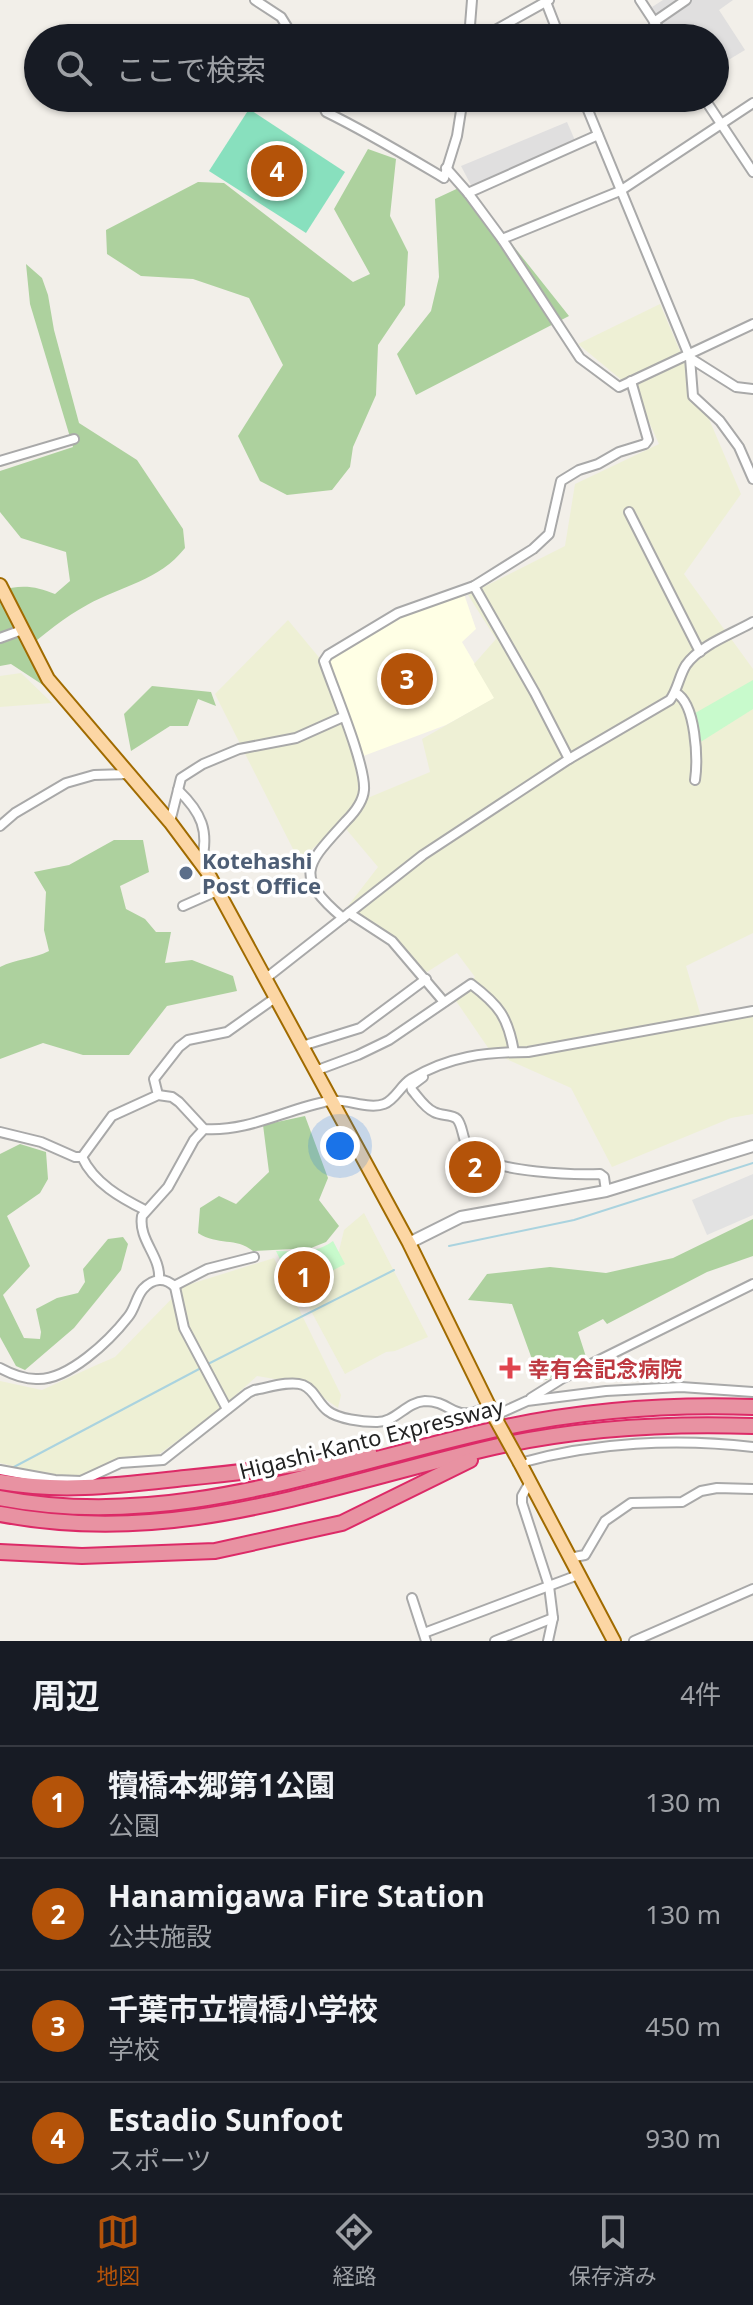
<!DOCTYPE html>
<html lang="ja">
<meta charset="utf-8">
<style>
body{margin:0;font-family:"Noto Sans","Noto Sans JP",sans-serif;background:#20242c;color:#f1f3f6}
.you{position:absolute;left:340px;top:1146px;width:28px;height:28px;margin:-20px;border:6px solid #fff;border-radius:50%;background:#1a73e8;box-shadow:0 0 0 12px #1a73e833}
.badge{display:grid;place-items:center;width:52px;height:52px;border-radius:50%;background:#b45309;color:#fff;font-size:26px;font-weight:700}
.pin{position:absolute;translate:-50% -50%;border:4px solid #fff;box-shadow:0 2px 8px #0006}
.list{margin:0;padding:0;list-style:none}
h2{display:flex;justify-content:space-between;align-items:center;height:104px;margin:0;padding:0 32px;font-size:34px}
h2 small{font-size:26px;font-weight:400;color:#9ea1a6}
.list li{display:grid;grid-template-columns:52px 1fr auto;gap:24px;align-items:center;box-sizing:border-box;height:112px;padding:0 32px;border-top:2px solid #363941}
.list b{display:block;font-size:30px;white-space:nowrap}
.list p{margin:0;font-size:26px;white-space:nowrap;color:#9ea1a6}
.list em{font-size:26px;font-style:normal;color:#9ea1a6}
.icon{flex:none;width:44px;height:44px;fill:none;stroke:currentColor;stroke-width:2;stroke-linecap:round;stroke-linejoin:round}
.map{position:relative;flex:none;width:753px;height:1641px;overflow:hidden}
.search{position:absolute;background:#171b24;box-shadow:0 2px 6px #0004;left:24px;right:24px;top:24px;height:88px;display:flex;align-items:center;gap:20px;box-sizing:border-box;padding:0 28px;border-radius:44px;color:#9ea1a6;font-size:30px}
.sheet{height:552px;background:#171b24}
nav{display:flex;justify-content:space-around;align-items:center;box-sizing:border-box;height:112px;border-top:2px solid #363941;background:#171b24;font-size:22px;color:#9ea1a6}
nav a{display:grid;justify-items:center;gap:4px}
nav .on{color:#b45309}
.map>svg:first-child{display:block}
.residential{fill:#e0dfdf}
.education{fill:#ffffe5}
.farmland{fill:#eef0d5}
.forest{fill:#add19e}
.park{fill:#c8facc}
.pitch{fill:#88e0be}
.parking{fill:#e2e2e2}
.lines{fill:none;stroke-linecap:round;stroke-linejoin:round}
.stream{stroke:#aad3df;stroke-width:2}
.minor-casing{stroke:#a9a9a9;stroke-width:12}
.tertiary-casing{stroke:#a9a9a9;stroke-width:14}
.primary-casing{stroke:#a06b00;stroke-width:16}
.motorway-casing{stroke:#dc2a67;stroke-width:18}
.minor{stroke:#fff;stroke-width:8}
.tertiary{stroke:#fff;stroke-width:10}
.primary{stroke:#fcd6a4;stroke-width:12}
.motorway{stroke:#e892a2;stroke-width:14}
.primary-bridge-casing{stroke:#a06b00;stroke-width:16;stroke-linecap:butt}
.primary-bridge{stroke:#fcd6a4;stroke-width:12}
.service-dot{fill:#5c6f8a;stroke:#fff;stroke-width:3}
.health-dot{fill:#e0444e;stroke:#fff;stroke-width:3}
.labels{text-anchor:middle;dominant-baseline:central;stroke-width:7;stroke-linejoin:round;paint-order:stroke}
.service-label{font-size:22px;font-weight:bold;fill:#4e5e75;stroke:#fff;text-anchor:start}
.health-label{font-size:22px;font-weight:bold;fill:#be3a42;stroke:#fff;text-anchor:start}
.street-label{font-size:22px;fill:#222;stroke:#fff}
</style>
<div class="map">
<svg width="753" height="1641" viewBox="0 0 753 1641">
<rect width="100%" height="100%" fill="#f2efe9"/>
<g class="residential">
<path d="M663,0H733L719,10L745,50L715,68V38H671L652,7Z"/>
<path d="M567,122L577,145L473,189L461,166Z"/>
</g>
<path class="education" d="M463,591L476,629L462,642L495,698L446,725L358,758L324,657L392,615Z"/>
<g class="farmland">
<path d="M660,304L741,494L684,574L753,669V933L686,966L702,1020L753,1014V1114L731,1118L612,1167L571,1088L491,1052L454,998L475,977L457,953L427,972L348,906L378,867L341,823L299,861L215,694L288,620L322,661L370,797L430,772L422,739L494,698L474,664L496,639L468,595L565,546L575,484L659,444L635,391L578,344Z"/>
<path d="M21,673L52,703L0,707V676Z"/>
<path d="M364,1213L428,1337L395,1351L386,1352L345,1374L283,1259L321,1261L339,1251L344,1230Z"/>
<path d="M274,1258L341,1395L338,1408L304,1384L257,1376L219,1410L154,1458L68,1479L0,1463V1381L42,1390L92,1367L115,1357L184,1286Z"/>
</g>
<g class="forest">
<path d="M368,149L396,159L390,216L408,252L405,305L378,345L376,395L353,447L350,467L332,490L287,495L260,481L238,436L283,365L249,298L193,279L141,276L107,254L106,230L198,182L224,183L353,282L370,274L334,209Z"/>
<path d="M465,185L569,316L416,395L397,354L431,311L439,277L435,199Z"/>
<path d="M26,264L42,278L48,295L54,330L79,423L137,460L183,529L185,548C159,581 121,586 87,605C65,617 44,634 25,650L43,685L11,664L0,666V591C20,584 36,586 55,594L70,581L66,552L21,538L0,512V471L73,447L30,304Z"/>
<path d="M152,686L211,692L216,706L198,699L188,726H170L131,751L124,714Z"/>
<path d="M114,840H143L149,872L120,886L126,909L145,919L156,932H171L165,963L192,960L233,976L237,991L167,1006L129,1055H83L43,1043L0,1059V967C16,959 33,959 49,951L44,930L46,892L34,872L69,865Z"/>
<path d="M305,1116L328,1178L319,1200L339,1226L326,1242L311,1248L253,1251C236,1237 218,1246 198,1233L200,1208L219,1196L236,1204L269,1172L263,1125Z"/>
<path d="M20,1144L46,1152L48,1179L40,1193L7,1216L30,1266L3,1295L24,1338L40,1339L41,1332L36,1309L57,1298L78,1293L85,1282L83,1269L108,1239L123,1237L128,1244L121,1270L100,1296L74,1328L25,1370L16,1366L0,1337V1154Z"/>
<path d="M753,1219V1256L707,1272L607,1324L603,1319L578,1332L587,1360L546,1380L537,1373L512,1304L468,1300L487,1274L550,1267L606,1273L673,1258Z"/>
</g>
<g class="park">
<path d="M753,680V709L699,743L690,716Z"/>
<path d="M333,1241L345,1264L295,1290L276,1251C297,1251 316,1254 333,1241Z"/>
</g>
<path class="pitch" d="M249,109L345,172L306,233L209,171Z"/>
<path class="parking" d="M753,1174V1215L707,1235L692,1200Z"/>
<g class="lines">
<g class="stream">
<path d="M449,1246L574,1220L753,1163"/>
<path d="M206,1365L394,1270"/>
<path d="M12,1468L201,1368"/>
</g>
<defs>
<g id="minor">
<path d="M255,0L281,17L294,38"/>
<path d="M640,0L665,38"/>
<path d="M546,2L560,38"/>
<path d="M654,22L686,0"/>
<path d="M374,38L373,32L410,30V38"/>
<path d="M469,38L472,0"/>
<path d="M481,38L549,0"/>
<path d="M320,98L326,112C367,132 405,155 444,178L457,136L463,98"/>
<path d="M583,98L690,358L736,387L753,389"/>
<path d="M704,98L753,172"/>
<path d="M446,168L468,193L502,239L580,358L619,387L753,324"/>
<path d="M468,193L598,135"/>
<path d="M502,239L620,191L753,103"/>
<path d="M690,358L693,396L720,421L739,447L753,479"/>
<path d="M0,461L74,439"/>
<path d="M629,512L700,652"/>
<path d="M474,586L535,693L569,759"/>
<path d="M0,638L22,630"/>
<path d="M676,693C696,704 698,759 695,780"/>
<path d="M178,790C201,812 210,831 201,863"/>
<path d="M170,822L181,778L203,764L239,749L296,738L343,717"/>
<path d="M0,826L15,813L66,783L94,775L128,774"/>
<path d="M183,906L217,891"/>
<path d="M349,913L392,941L444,1002"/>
<path d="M343,918C292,875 307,864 346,821C354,813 363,802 364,790C366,765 333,688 324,661L328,655L398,613L474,586L533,549L549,534L561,481L579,470L598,464L619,452L645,444L648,440L631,381"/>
<path d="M265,979L423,855L569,759L670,700C678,689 679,676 686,665C700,645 732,634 753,622"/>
<path d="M302,1046L360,1028L426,979"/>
<path d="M315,1071L358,1055L389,1040L471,984C499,1005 508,1017 514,1052"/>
<path d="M423,1077L411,1086L412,1090C418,1097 425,1108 434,1112C441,1116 452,1114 457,1119C465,1128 460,1145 477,1156C500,1172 571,1175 600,1174L604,1177L606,1191"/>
<path d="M158,1095L154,1079L179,1047L188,1040L227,1032L275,998"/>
<path d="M0,1132L41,1142L75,1157H82L112,1116L158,1095L172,1097L179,1102L204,1129C249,1132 286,1109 329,1101C346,1098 368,1110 384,1104C395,1100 401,1085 411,1079C449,1056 486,1052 528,1052L753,1011"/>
<path d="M82,1157C94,1183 121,1198 145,1210"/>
<path d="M159,1279C161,1256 138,1240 142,1216L168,1187L194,1140L204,1129"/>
<path d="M174,1286L207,1269L254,1257"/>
<path d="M0,1368C11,1374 23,1379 36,1379C68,1381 110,1340 128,1317C135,1309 136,1297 143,1289C153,1278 165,1277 175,1287L184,1328L227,1409"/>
<path d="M531,1398L563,1378L753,1284"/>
<path d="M494,1416L527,1401L606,1391L681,1387L753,1392"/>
<path d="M520,1463C594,1442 677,1438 753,1447"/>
<path d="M0,1470L55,1480L81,1481L120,1463L163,1460L248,1393L254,1390C267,1388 290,1380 303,1385C315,1390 318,1404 328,1411C338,1419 363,1422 376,1422C395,1423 406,1402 425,1401C454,1401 452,1425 489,1406"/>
<path d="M530,1482L522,1496V1503L549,1586L553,1618L548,1641"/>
<path d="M569,1558L585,1555L605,1521L631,1503L682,1502L701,1491L717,1488L753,1489"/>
<path d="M412,1598L426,1641"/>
<path d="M424,1633L578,1575"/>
<path d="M495,1641L553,1618"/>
<path d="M634,1641L753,1589"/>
</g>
<path id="tertiary" d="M409,1243L461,1217L606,1191L753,1146"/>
<g id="primary">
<path d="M0,585L48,679L170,822L208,873L409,1243L494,1416"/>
<path d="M520,1463L614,1641"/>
</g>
<g id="motorway">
<path d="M0,1482C64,1493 121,1485 185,1478C247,1472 307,1465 369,1452"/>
<path d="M0,1498C170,1531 325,1468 488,1431C575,1411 664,1404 753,1407"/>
<path d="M0,1514C179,1548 324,1486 494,1447C579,1428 666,1423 753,1426"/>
<path d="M0,1552L82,1556L215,1551L342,1523L470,1460"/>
</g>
</defs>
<use href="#minor" class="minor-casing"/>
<use href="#tertiary" class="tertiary-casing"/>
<use href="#primary" class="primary-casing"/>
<use href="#motorway" class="motorway-casing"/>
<use href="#minor" class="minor"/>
<use href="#tertiary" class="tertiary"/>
<use href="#primary" class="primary"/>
<use href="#motorway" class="motorway"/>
<defs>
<path id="primary-bridge" d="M494,1416L520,1463"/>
</defs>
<use href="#primary-bridge" class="primary-bridge-casing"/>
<use href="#primary-bridge" class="primary-bridge"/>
</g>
<circle class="service-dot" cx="186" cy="873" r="8"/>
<path class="health-dot" d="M506 1356h8v8h8v8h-8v8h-8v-8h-8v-8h8z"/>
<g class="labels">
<g class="service-label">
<text x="202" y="860">Kotehashi<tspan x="202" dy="25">Post Office</tspan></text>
</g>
<g class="health-label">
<text x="528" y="1368">幸有会記念病院</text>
</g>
<g class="street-label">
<text transform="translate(371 1438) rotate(-14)">Higashi-Kanto Expressway</text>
</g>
</g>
</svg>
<div class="you"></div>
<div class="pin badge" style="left:304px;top:1277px">1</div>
<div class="pin badge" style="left:475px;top:1167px">2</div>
<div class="pin badge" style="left:407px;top:679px">3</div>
<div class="pin badge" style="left:277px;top:171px">4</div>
<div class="search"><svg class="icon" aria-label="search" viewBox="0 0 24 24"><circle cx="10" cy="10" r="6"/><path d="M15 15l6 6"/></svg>ここで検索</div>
</div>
<section class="sheet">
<h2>周辺<small>4件</small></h2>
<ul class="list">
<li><span class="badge">1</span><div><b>犢橋本郷第1公園</b><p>公園</p></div><em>130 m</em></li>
<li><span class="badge">2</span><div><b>Hanamigawa Fire Station</b><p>公共施設</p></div><em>130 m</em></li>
<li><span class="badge">3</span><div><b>千葉市立犢橋小学校</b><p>学校</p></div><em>450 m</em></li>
<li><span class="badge">4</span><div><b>Estadio Sunfoot</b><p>スポーツ</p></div><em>930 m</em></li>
</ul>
</section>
<nav>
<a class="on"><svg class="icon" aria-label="map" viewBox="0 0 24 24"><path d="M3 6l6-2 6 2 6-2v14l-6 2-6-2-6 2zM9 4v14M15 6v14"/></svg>地図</a>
<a><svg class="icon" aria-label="directions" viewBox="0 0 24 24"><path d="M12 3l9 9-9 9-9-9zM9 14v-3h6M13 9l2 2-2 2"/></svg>経路</a>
<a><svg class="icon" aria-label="saved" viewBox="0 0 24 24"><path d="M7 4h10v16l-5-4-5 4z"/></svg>保存済み</a>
</nav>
